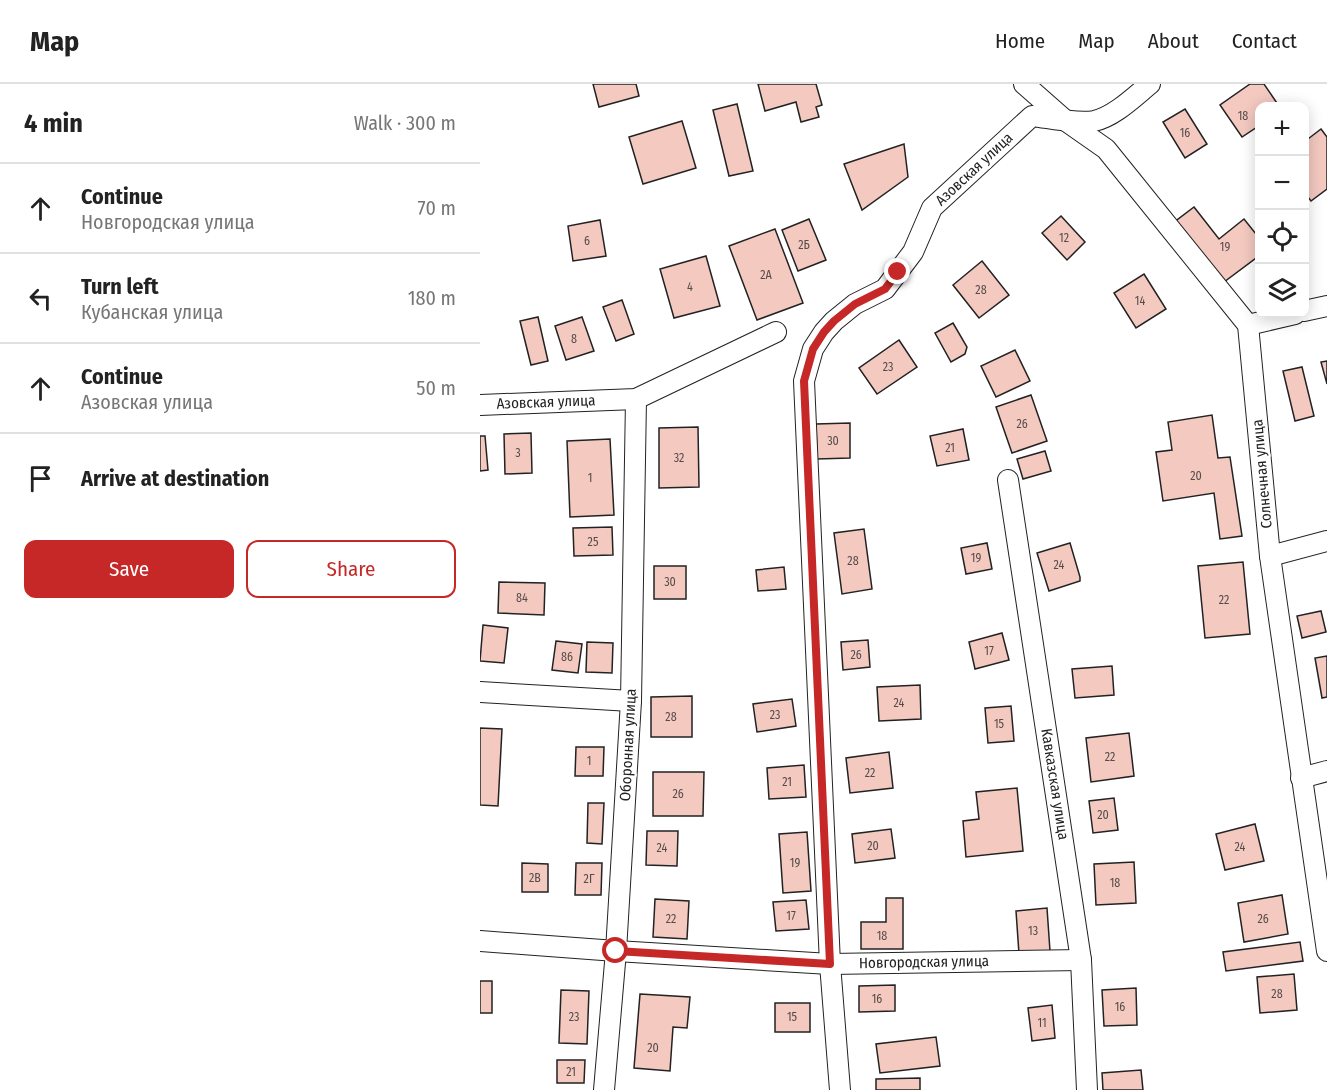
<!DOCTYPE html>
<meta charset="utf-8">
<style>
body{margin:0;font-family:"Fira Sans Condensed",sans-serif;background:#f2f2f2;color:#222}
.controls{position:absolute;right:18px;top:18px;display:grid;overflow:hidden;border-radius:12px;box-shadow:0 3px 15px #0003}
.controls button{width:54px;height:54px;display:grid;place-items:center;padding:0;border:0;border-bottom:2px solid #e0e0e0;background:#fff;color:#222;font:30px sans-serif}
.stop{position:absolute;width:18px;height:18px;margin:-14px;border:4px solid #c62828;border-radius:50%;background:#fff}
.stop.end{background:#c62828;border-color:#fff;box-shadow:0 2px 6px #0008}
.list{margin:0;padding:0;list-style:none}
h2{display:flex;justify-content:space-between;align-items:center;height:78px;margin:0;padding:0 24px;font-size:26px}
h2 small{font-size:20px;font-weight:400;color:#767676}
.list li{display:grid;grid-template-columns:39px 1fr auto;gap:18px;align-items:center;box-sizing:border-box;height:90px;padding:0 24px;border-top:2px solid #e0e0e0}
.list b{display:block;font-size:22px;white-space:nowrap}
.list p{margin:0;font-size:20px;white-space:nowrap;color:#767676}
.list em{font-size:20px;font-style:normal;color:#767676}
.actions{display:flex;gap:12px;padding:18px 24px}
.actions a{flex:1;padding:14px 0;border:2px solid #c62828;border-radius:12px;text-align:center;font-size:21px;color:#c62828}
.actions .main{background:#c62828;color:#fff}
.icon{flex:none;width:33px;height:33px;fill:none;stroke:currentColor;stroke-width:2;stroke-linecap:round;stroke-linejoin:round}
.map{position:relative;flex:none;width:847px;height:1006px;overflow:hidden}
header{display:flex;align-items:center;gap:36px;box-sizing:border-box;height:84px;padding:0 30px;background:#fff;border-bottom:2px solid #e0e0e0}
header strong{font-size:28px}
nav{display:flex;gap:33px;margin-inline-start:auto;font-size:21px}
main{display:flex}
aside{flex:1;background:#fff}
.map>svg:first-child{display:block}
.building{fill:#f3c9c0;stroke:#222;stroke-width:1.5}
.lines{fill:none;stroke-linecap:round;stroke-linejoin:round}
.minor-casing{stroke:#222;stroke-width:22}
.minor{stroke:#fff;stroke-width:20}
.route{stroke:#c62828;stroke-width:8}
.labels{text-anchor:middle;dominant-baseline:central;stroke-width:4.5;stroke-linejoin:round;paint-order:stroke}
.number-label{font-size:12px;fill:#564c4a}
.street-label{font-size:15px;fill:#222;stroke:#fff}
</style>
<header>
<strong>Map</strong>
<nav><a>Home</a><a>Map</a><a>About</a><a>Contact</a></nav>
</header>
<main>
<aside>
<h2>4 min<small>Walk · 300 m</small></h2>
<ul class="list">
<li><svg class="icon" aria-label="ahead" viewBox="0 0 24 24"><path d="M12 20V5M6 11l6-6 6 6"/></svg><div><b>Continue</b><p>Новгородская улица</p></div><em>70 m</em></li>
<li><svg class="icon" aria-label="left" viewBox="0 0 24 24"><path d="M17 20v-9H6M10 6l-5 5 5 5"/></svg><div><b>Turn left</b><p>Кубанская улица</p></div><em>180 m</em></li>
<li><svg class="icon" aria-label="ahead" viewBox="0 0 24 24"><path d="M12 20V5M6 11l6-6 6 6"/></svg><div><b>Continue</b><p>Азовская улица</p></div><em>50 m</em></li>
<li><svg class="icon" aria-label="arrive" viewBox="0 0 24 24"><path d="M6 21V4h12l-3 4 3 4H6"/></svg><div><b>Arrive at destination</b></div></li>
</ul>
<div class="actions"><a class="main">Save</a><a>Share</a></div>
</aside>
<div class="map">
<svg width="847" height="1006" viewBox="0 0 847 1006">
<rect width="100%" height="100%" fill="#fff"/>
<g class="building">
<path d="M113,0H156L159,12L119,23Z"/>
<path d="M278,0H336L342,21L336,23L339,33L321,38L316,18L285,27Z"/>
<path d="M770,0H784L799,22H780V41L762,53L740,21Z"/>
<path d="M257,20L273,87L249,92L233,26Z"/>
<path d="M705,25L727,60L705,74L683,38Z"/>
<path d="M202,37L216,84L163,100L149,53Z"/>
<path d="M841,45L847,53V105L831,117L824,108V58Z"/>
<path d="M424,60L428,93L382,126L364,80Z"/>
<path d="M714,123L739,155L764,135L780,155V171L740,201L693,139Z"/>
<path d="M581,132L605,158L587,176L562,149Z"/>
<path d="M329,135L346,176L318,187L302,146Z"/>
<path d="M120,136L126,172L93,177L88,142Z"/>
<path d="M295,145L323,219L277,236L249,162Z"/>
<path d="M226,172L240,222L194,234L180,185Z"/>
<path d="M502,177L529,211L499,234L473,201Z"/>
<path d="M664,190L686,225L656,244L634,209Z"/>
<path d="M142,216L154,250L136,257L123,223Z"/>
<path d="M58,233L68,277L51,281L40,237Z"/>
<path d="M102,233L114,267L86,276L75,242Z"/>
<path d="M473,239L487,263L485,270L471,278L455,249Z"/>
<path d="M419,256L437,283L397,310L379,284Z"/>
<path d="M535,266L550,297L516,313L501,282Z"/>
<path d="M847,277V300L841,278Z"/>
<path d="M822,283L834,332L815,337L803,287Z"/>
<path d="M551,311L567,357L532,369L516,323Z"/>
<path d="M732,331L738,374L750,373L762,452L740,455L734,409L683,417L676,368L692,366L688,338Z"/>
<path d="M370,339V374L337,375L336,340Z"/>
<path d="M218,343L219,403L179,404V344Z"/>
<path d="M483,345L489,376L457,382L450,352Z"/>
<path d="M51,349L52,389L25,390L24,350Z"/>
<path d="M0,352H5L8,386L0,387Z"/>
<path d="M130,355L134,431L90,433L87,357Z"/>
<path d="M565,367L571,387L543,395L537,375Z"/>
<path d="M132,443L133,471L94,472L93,444Z"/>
<path d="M384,445L392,505L362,510L354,449Z"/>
<path d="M507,459L512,485L486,490L481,464Z"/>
<path d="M590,459L600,493V497L569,507L557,469Z"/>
<path d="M763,478L770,550L725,554L718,482Z"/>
<rect x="174" y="482" width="32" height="33"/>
<path d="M304,483L306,505L278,507L276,486Z"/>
<path d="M19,498L65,499L64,531L18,529Z"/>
<path d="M841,527L846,548L822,554L817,532Z"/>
<path d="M3,541L28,544L24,579L0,577Z"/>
<path d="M522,549L529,576L495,585L489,558Z"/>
<path d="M388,556L390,583L363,586L361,558Z"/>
<path d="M76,557L102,560L98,589L72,586Z"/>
<path d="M107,558L133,559L132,589L106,588Z"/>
<path d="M847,572V613L842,614L835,574Z"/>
<path d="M632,582L634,611L595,614L592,585Z"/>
<path d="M440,601L441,635L399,637L397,603Z"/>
<path d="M212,612V653H171V613Z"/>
<path d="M312,615L316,642L277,648L273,620Z"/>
<path d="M531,622L534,657L508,659L505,624Z"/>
<path d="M0,644L22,645L18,722L0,721Z"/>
<path d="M649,649L654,692L611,698L606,654Z"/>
<path d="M96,663H124L123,692H95Z"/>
<path d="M409,668L413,704L370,709L366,674Z"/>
<path d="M324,681L326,713L289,715L287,684Z"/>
<path d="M173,688H224L223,732H173Z"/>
<path d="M537,704L543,767L486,773L483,737L499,735L496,708Z"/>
<path d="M634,714L638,746L613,749L609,717Z"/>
<path d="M108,719H124L122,760L107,759Z"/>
<path d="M775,740L784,777L745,786L736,750Z"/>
<path d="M411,745L415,774L375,779L372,750Z"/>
<path d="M167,747H198L197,782L166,781Z"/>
<path d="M327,748L331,807L303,809L299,750Z"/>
<path d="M654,778L656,819L616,821L614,780Z"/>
<path d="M42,779L68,780V808H42Z"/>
<path d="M96,779H122L121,811H95Z"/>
<path d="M802,811L808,850L764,858L758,819Z"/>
<path d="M406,814H423V865H381V838H406Z"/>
<path d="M175,815L209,817L207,855L173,853Z"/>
<path d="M326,816L329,845L296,847L293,818Z"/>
<path d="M567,824L570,867L539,870L536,827Z"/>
<path d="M820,858L823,877L746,887L743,868Z"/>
<path d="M814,890L817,926L780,929L777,893Z"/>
<rect x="0" y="897" width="12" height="32"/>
<path d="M415,901V927L379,928V902Z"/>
<path d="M656,904L657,941L624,942L622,906Z"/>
<path d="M81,906L109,907L107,960L79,959Z"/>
<path d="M160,910L210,913L207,944L193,943L190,987L154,984Z"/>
<rect x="295" y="919" width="35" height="29"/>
<path d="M572,921L575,954L552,957L548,924Z"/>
<path d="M456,953L460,982L400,989L396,960Z"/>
<path d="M77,976H105L104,999H77Z"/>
<path d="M661,986L663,1006H623L622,989Z"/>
<path d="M440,994V1006H396V995Z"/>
</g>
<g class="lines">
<defs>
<g id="minor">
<path d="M544,0L586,37L626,65L768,241L790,472L847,867"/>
<path d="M824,227L847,222"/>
<path d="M768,241L815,230"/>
<path d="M0,321L156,315L296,248"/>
<path d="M528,396L601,876L607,1006"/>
<path d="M790,472L847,457"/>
<path d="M0,608L151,617"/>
<path d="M821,694L847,687"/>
<path d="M0,857L136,867L350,880L601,876"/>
<path d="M124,1006L136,867L151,617L156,315"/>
<path d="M360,1006L350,880L324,297L333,265L344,248L354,237L375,220L405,205L433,168L452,124L552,32C570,34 596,40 614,37C634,33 655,12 670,0"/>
</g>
</defs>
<use href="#minor" class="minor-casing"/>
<use href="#minor" class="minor"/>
</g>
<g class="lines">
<path class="route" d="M136,867L350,880L324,297L333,265L344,248L354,237L375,220L405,205L418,188"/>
</g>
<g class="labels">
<g class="number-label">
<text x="763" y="32">18</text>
<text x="705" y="49">16</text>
<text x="584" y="154">12</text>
<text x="107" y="157">6</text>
<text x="324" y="161">2Б</text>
<text x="745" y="163">19</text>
<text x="286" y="191">2А</text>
<text x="210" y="203">4</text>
<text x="501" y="206">28</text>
<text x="660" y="217">14</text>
<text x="94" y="255">8</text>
<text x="408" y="283">23</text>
<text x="542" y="340">26</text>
<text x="353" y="357">30</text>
<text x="470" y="364">21</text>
<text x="38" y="369">3</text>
<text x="199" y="374">32</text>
<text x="716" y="392">20</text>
<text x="110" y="394">1</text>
<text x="113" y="458">25</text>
<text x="496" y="474">19</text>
<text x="373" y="477">28</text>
<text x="579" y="481">24</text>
<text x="190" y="498">30</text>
<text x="42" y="514">84</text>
<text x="744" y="516">22</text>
<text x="509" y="567">17</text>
<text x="376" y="571">26</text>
<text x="87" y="573">86</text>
<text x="419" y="619">24</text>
<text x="295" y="631">23</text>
<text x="191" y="633">28</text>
<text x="519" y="640">15</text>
<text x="630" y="673">22</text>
<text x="109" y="677">1</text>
<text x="390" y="689">22</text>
<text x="307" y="698">21</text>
<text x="198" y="710">26</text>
<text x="623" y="731">20</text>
<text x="393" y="762">20</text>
<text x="760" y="763">24</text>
<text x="182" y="764">24</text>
<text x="315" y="779">19</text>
<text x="55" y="794">2В</text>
<text x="109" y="795">2Г</text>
<text x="635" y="799">18</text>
<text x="311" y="832">17</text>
<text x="191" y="835">22</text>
<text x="783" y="835">26</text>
<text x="553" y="847">13</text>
<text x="402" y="852">18</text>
<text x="797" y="910">28</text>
<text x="397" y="915">16</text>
<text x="640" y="923">16</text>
<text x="94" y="933">23</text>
<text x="312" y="933">15</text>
<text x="562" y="939">11</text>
<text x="173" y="964">20</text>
<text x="91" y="988">21</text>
</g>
<g class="street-label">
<text transform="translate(494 85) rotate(-43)">Азовская улица</text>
<text transform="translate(66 318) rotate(-2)">Азовская улица</text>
<text transform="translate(782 390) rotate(-95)">Солнечная улица</text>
<text transform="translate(148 661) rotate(-87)">Оборонная улица</text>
<text transform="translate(575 700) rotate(81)">Кавказская улица</text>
<text transform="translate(444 878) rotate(-1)">Новгородская улица</text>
</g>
</g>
</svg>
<div class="controls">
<button>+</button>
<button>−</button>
<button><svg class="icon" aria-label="locate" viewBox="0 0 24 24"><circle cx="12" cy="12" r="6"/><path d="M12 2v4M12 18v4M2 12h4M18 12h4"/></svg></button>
<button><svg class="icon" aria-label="layers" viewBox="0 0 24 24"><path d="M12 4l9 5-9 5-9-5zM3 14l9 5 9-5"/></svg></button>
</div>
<div class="stop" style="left:136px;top:867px"></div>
<div class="stop end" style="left:418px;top:188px"></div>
</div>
</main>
